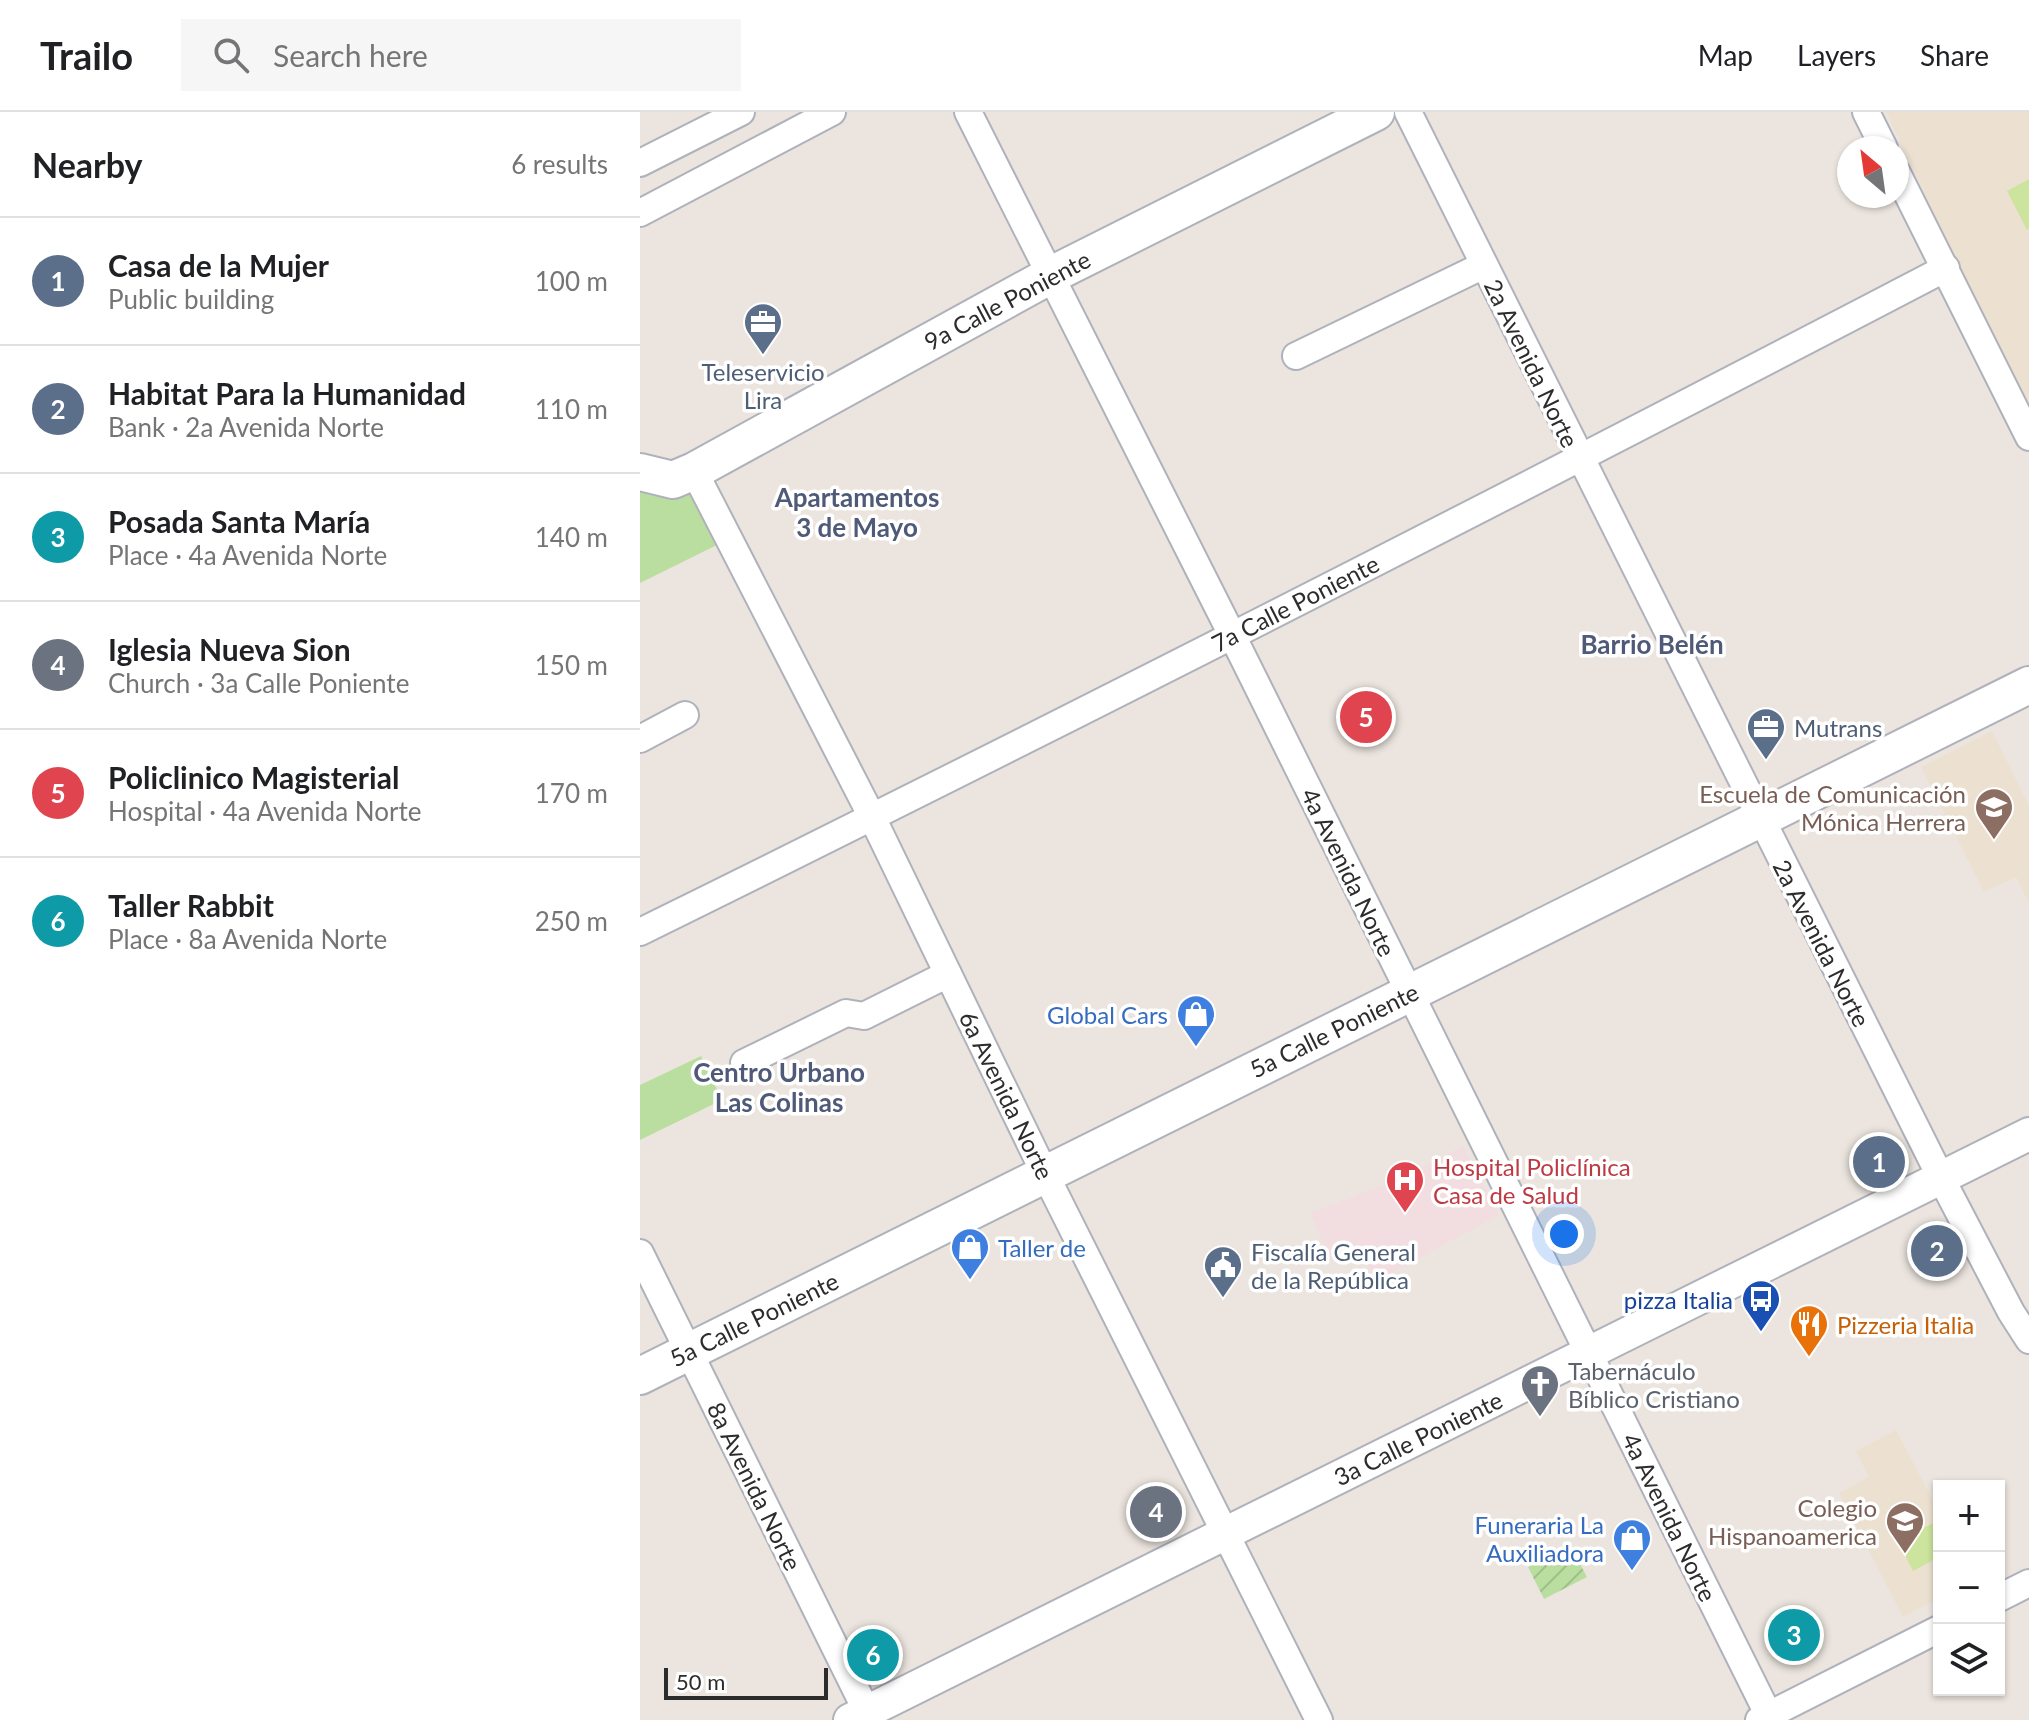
<!DOCTYPE html>
<meta charset="utf-8">
<style>
body{margin:0;font-family:Lato,sans-serif;background:#f6f6f6;color:#202124}
.controls{position:absolute;right:24px;bottom:24px;display:grid;overflow:hidden;border-radius:0px;box-shadow:0 2px 6px #0004}
.controls button{width:72px;height:72px;display:grid;place-items:center;padding:0;border:0;border-bottom:2px solid #e0e0e0;background:#fff;color:#202124;font:40px sans-serif}
.compass{position:absolute;left:1197px;top:24px;width:72px;height:72px;border-radius:50%;background:#fff;box-shadow:0 2px 6px #0004;rotate:331deg}
.scale{position:absolute;left:24px;bottom:20px;width:164px;box-sizing:border-box;padding-left:8px;border:4px solid #2c2c2c;border-top:0;font-size:22px;line-height:28px;white-space:nowrap;color:#2c2c2c;-webkit-text-stroke:6px #fff;paint-order:stroke}
.you{position:absolute;left:924px;top:1122px;width:28px;height:28px;margin:-20px;border:6px solid #fff;border-radius:50%;background:#1a73e8;box-shadow:0 0 0 12px #1a73e833}
.badge{display:grid;place-items:center;width:52px;height:52px;border-radius:50%;background:#4d77eb;color:#fff;font-size:26px;font-weight:700}
.pin{position:absolute;translate:-50% -50%;border:4px solid #fff;box-shadow:0 2px 8px #0006}
.list{margin:0;padding:0;list-style:none}
h2{display:flex;justify-content:space-between;align-items:center;height:104px;margin:0;padding:0 32px;font-size:34px}
h2 small{font-size:26px;font-weight:400;color:#757577}
.list li{display:grid;grid-template-columns:52px 1fr auto;gap:24px;align-items:center;box-sizing:border-box;height:128px;padding:0 32px;border-top:2px solid #e0e0e0}
.list b{display:block;font-size:30px;white-space:nowrap}
.list p{margin:0;font-size:26px;white-space:nowrap;color:#757577}
.list em{font-size:26px;font-style:normal;color:#757577}
.icon{flex:none;width:44px;height:44px;fill:none;stroke:currentColor;stroke-width:2;stroke-linecap:round;stroke-linejoin:round}
.map{position:relative;flex:none;width:1389px;height:1608px;overflow:hidden}
header{display:flex;align-items:center;gap:48px;box-sizing:border-box;height:112px;padding:0 40px;background:#fff;border-bottom:2px solid #e0e0e0}
header strong{font-size:38px}
nav{display:flex;gap:44px;margin-inline-start:auto;font-size:28px}
.search{width:560px;height:72px;background:#f6f6f6;display:flex;align-items:center;gap:20px;box-sizing:border-box;padding:0 28px;border-radius:0px;color:#757577;font-size:30px}
main{display:flex}
aside{flex:1;background:#fff}
.map>svg:first-child{display:block}
.education{fill:#ece1d0}
.medical{fill:#f2dde0}
.park{fill:#badea0}
.garden{fill:url(#garden-furrows)}
.pitch{fill:#cce49d}
.lines{fill:none;stroke-linecap:round;stroke-linejoin:round}
.minor-casing{stroke:#afb2bb;stroke-width:30}
.tertiary-casing{stroke:#afb2bb;stroke-width:36}
.secondary-casing{stroke:#afb2bb;stroke-width:40}
.minor{stroke:#fff;stroke-width:26}
.tertiary{stroke:#fff;stroke-width:32}
.secondary{stroke:#fff;stroke-width:36}
.labels{text-anchor:middle;dominant-baseline:central;stroke-width:7;stroke-linejoin:round;paint-order:stroke}
.street-label{font-size:24px;fill:#2c2c2c;stroke:#fff}
.service-label{font-size:24px;fill:#4e5e75;stroke:#fff;text-anchor:start}
.education-label{font-size:24px;fill:#785e54;stroke:#fff;text-anchor:end}
.shop-label{font-size:24px;fill:#366cbe;stroke:#fff;text-anchor:end}
.health-label{font-size:24px;fill:#be3a42;stroke:#fff;text-anchor:start}
.transit-label{font-size:24px;fill:#164399;stroke:#fff;text-anchor:end}
.food-label{font-size:24px;fill:#c56008;stroke:#fff;text-anchor:start}
.worship-label{font-size:24px;fill:#5b616d;stroke:#fff;text-anchor:start}
.neighbourhood-label{font-size:26px;font-weight:bold;fill:#4f5a79;stroke:#fff}
</style>
<header>
<strong>Trailo</strong>
<div class="search"><svg class="icon" aria-label="search" viewBox="0 0 24 24"><circle cx="10" cy="10" r="6"/><path d="M15 15l6 6"/></svg>Search here</div>
<nav><a>Map</a><a>Layers</a><a>Share</a></nav>
</header>
<main>
<aside>
<h2>Nearby<small>6 results</small></h2>
<ul class="list">
<li><span class="badge" style="background:#5c6f8a">1</span><div><b>Casa de la Mujer</b><p>Public building</p></div><em>100 m</em></li>
<li><span class="badge" style="background:#5c6f8a">2</span><div><b>Habitat Para la Humanidad</b><p>Bank · 2a Avenida Norte</p></div><em>110 m</em></li>
<li><span class="badge" style="background:#0f9aa8">3</span><div><b>Posada Santa María</b><p>Place · 4a Avenida Norte</p></div><em>140 m</em></li>
<li><span class="badge" style="background:#6b7280">4</span><div><b>Iglesia Nueva Sion</b><p>Church · 3a Calle Poniente</p></div><em>150 m</em></li>
<li><span class="badge" style="background:#e0444e">5</span><div><b>Policlinico Magisterial</b><p>Hospital · 4a Avenida Norte</p></div><em>170 m</em></li>
<li><span class="badge" style="background:#0f9aa8">6</span><div><b>Taller Rabbit</b><p>Place · 8a Avenida Norte</p></div><em>250 m</em></li>
</ul>
</aside>
<div class="map">
<svg width="1389" height="1608" viewBox="0 0 1389 1608">
<defs>
<pattern id="garden-furrows" width="10" height="10" patternUnits="userSpaceOnUse" patternTransform="scale(2)"><rect width="10" height="10" fill="#badea0"/><path d="M-1 1l2-2M0 10L10 0M9 11l2-2" fill="none" stroke="#a0bf8a"/></pattern>
</defs>
<rect width="100%" height="100%" fill="#ece5df"/>
<g class="education">
<path d="M1246,0H1389V287L1384,290Z"/>
<path d="M1352,619L1389,694V791L1376,765L1344,780L1281,655Z"/>
<path d="M1256,1318L1299,1400V1486L1263,1505L1199,1381L1229,1365L1216,1339Z"/>
</g>
<path class="medical" d="M823,1034L859,1103L736,1169L718,1135L692,1149L670,1101L752,1070Z"/>
<g class="park">
<path d="M0,376L49,377L79,432L0,471Z"/>
<path d="M61,944L82,988L0,1028V973Z"/>
</g>
<path class="garden" d="M930,1433L947,1465L904,1487L888,1455Z"/>
<g class="pitch">
<path d="M1389,67V117L1387,118L1367,79Z"/>
<path d="M1299,1408V1445L1273,1459L1258,1429Z"/>
</g>
<g class="lines">
<defs>
<g id="minor">
<path d="M328,0L592,523L1131,1608"/>
<path d="M768,0L1301,1066L1371,1200L1389,1228"/>
<path d="M1226,0L1244,36"/>
<path d="M0,51L101,0"/>
<path d="M1257,61L1389,325"/>
<path d="M0,101L192,0"/>
<path d="M656,244L844,153"/>
<path d="M54,359L232,705L405,1062L679,1608"/>
<path d="M0,627L45,603"/>
<path d="M0,820C438,604 873,382 1306,156"/>
<path d="M104,951L206,901L224,904L308,862"/>
<path d="M0,1141L231,1608"/>
<path d="M1359,1486L1389,1471"/>
<path d="M1119,1608L1299,1517"/>
</g>
<path id="tertiary" d="M210,1608L1389,1022"/>
<g id="secondary">
<path d="M0,360L33,368L54,359L411,163L736,0"/>
<path d="M0,1264L1389,573"/>
</g>
</defs>
<use href="#minor" class="minor-casing"/>
<use href="#tertiary" class="tertiary-casing"/>
<use href="#secondary" class="secondary-casing"/>
<use href="#minor" class="minor"/>
<use href="#tertiary" class="tertiary"/>
<use href="#secondary" class="secondary"/>
</g>
<defs>
<symbol id="office-pin" viewBox="-11 -11 22 30"><path d="M0 17L-7.5 6A9.5 9.5 0 1 1 7.5 6Z" fill="#5c6f8a" stroke="#fff"/><path d="M-6-3h4V-5.5h4V-3h4V5H-6ZM-1-4.5V-3h2v-1.5ZM-6 0V1H6V0Z" fill="#fff"/></symbol>
<symbol id="university-pin" viewBox="-11 -11 22 30"><path d="M0 17L-7.5 6A9.5 9.5 0 1 1 7.5 6Z" fill="#8d6e63" stroke="#fff"/><path d="M0-5L7-2L0 1L-7-2ZM-4 1L0 2.5L4 1V4Q0 6-4 4Z" fill="#fff"/></symbol>
<symbol id="shop-pin" viewBox="-11 -11 22 30"><path d="M0 17L-7.5 6A9.5 9.5 0 1 1 7.5 6Z" fill="#3f7fe0" stroke="#fff"/><path d="M-5-2.5h2.3a2.7 3.5 0 0 1 5.4 0H5L5.5 6h-11ZM-1.5-2.5h3a1.5 2.3 0 0 0-3 0Z" fill="#fff"/></symbol>
<symbol id="hospital-pin" viewBox="-11 -11 22 30"><path d="M0 17L-7.5 6A9.5 9.5 0 1 1 7.5 6Z" fill="#e0444e" stroke="#fff"/><path d="M-5-5h3v3.5h4V-5h3V5h-3V1.5h-4V5h-3Z" fill="#fff"/></symbol>
<symbol id="civic-pin" viewBox="-11 -11 22 30"><path d="M0 17L-7.5 6A9.5 9.5 0 1 1 7.5 6Z" fill="#5c6f8a" stroke="#fff"/><path d="M-.6-6.5H3V-4.5H.6V-3L4-1V1h2V6H-6V1h2V-1L-.6-3ZM-1.2 2.5V6h2.4V2.5Z" fill="#fff"/></symbol>
<symbol id="bus-pin" viewBox="-11 -11 22 30"><path d="M0 17L-7.5 6A9.5 9.5 0 1 1 7.5 6Z" fill="#1a4fb4" stroke="#fff"/><path d="M-5-6H5V4H4V6H2V4H-2V6H-4V4H-5ZM-3.5-4V0h7V-4ZM-3.5 1.2v1.5H-2V1.2ZM2 1.2v1.5H3.5V1.2Z" fill="#fff"/></symbol>
<symbol id="restaurant-pin" viewBox="-11 -11 22 30"><path d="M0 17L-7.5 6A9.5 9.5 0 1 1 7.5 6Z" fill="#e8710a" stroke="#fff"/><path d="M-5-6h1v4h1v-4h1v4h1v-4h1v5L-1.5 .5V6h-2V.5L-5-1ZM5-6V6H3V1.5H1.5Q1.5-4 5-6Z" fill="#fff"/></symbol>
<symbol id="church-pin" viewBox="-11 -11 22 30"><path d="M0 17L-7.5 6A9.5 9.5 0 1 1 7.5 6Z" fill="#6b7280" stroke="#fff"/><path d="M-1.2-6h2.4v3.5h3.3v2.4h-3.3V6h-2.4V-.1h-3.3v-2.4h3.3Z" fill="#fff"/></symbol>
<symbol id="school-pin" viewBox="-11 -11 22 30"><path d="M0 17L-7.5 6A9.5 9.5 0 1 1 7.5 6Z" fill="#8d6e63" stroke="#fff"/><path d="M0-5L7-2L0 1L-7-2ZM-4 1L0 2.5L4 1V4Q0 6-4 4Z" fill="#fff"/></symbol>
</defs>
<g fill-rule="evenodd">
<use href="#office-pin" x="101" y="188" width="44" height="60"/>
<use href="#office-pin" x="1104" y="593" width="44" height="60"/>
<use href="#university-pin" x="1332" y="673" width="44" height="60"/>
<use href="#shop-pin" x="534" y="880" width="44" height="60"/>
<use href="#hospital-pin" x="743" y="1046" width="44" height="60"/>
<use href="#shop-pin" x="308" y="1113" width="44" height="60"/>
<use href="#civic-pin" x="561" y="1131" width="44" height="60"/>
<use href="#bus-pin" x="1099" y="1165" width="44" height="60"/>
<use href="#restaurant-pin" x="1147" y="1190" width="44" height="60"/>
<use href="#church-pin" x="878" y="1250" width="44" height="60"/>
<use href="#school-pin" x="1243" y="1387" width="44" height="60"/>
<use href="#shop-pin" x="970" y="1404" width="44" height="60"/>
</g>
<g class="labels">
<g class="street-label">
<text transform="translate(367 188) rotate(-28)">9a Calle Poniente</text>
<text transform="translate(892 251) rotate(64)">2a Avenida Norte</text>
<text transform="translate(655 491) rotate(-27)">7a Calle Poniente</text>
<text transform="translate(709 760) rotate(64)">4a Avenida Norte</text>
<text transform="translate(1182 831) rotate(63)">2a Avenida Norte</text>
<text transform="translate(694 918) rotate(-26)">5a Calle Poniente</text>
<text transform="translate(367 983) rotate(64)">6a Avenida Norte</text>
<text transform="translate(114 1207) rotate(-26)">5a Calle Poniente</text>
<text transform="translate(778 1326) rotate(-26)">3a Calle Poniente</text>
<text transform="translate(115 1374) rotate(64)">8a Avenida Norte</text>
<text transform="translate(1030 1405) rotate(64)">4a Avenida Norte</text>
</g>
<g class="service-label">
<text x="123" y="259" text-anchor="middle">Teleservicio<tspan x="123" dy="28">Lira</tspan></text>
<text x="1154" y="615">Mutrans</text>
<text x="611" y="1139">Fiscalía General<tspan x="611" dy="28">de la República</tspan></text>
</g>
<g class="education-label">
<text x="1326" y="681">Escuela de Comunicación<tspan x="1326" dy="28">Mónica Herrera</tspan></text>
<text x="1237" y="1395">Colegio<tspan x="1237" dy="28">Hispanoamerica</tspan></text>
</g>
<g class="shop-label">
<text x="528" y="902">Global Cars</text>
<text x="358" y="1135" text-anchor="start">Taller de</text>
<text x="964" y="1412">Funeraria La<tspan x="964" dy="28">Auxiliadora</tspan></text>
</g>
<g class="health-label">
<text x="793" y="1054">Hospital Policlínica<tspan x="793" dy="28">Casa de Salud</tspan></text>
</g>
<g class="transit-label">
<text x="1093" y="1187">pizza Italia</text>
</g>
<g class="food-label">
<text x="1197" y="1212">Pizzeria Italia</text>
</g>
<g class="worship-label">
<text x="928" y="1258">Tabernáculo<tspan x="928" dy="28">Bíblico Cristiano</tspan></text>
</g>
<g class="neighbourhood-label">
<text x="217" y="385">Apartamentos<tspan x="217" dy="30">3 de Mayo</tspan></text>
<text x="1012" y="532">Barrio Belén</text>
<text x="139" y="960">Centro Urbano<tspan x="139" dy="30">Las Colinas</tspan></text>
</g>
</g>
</svg>
<div class="controls">
<button>+</button>
<button>−</button>
<button><svg class="icon" aria-label="layers" viewBox="0 0 24 24"><path d="M12 4l9 5-9 5-9-5zM3 14l9 5 9-5"/></svg></button>
</div>
<svg class="compass" viewBox="-18 -18 36 36"><path d="M0-13l5 13h-10z" fill="#e53935"/><path d="M0 13l5-13h-10z" fill="#757577"/></svg>
<div class="scale">50 m</div>
<div class="you"></div>
<div class="pin badge" style="left:1239px;top:1050px;background:#5c6f8a">1</div>
<div class="pin badge" style="left:1297px;top:1139px;background:#5c6f8a">2</div>
<div class="pin badge" style="left:1154px;top:1523px;background:#0f9aa8">3</div>
<div class="pin badge" style="left:516px;top:1400px;background:#6b7280">4</div>
<div class="pin badge" style="left:726px;top:605px;background:#e0444e">5</div>
<div class="pin badge" style="left:233px;top:1543px;background:#0f9aa8">6</div>
</div>
</main>
